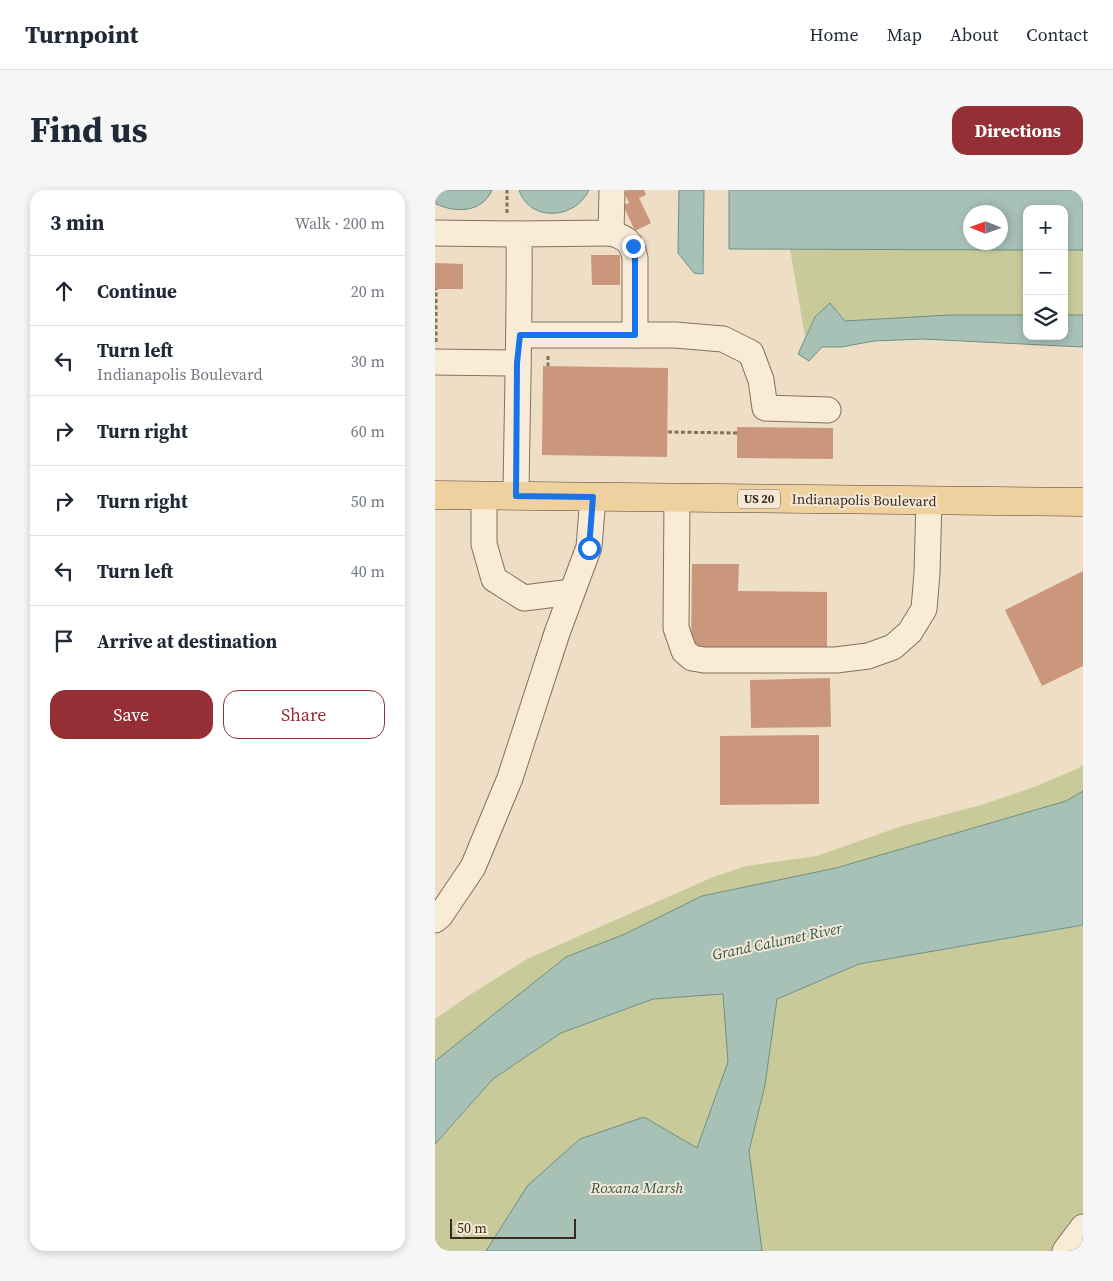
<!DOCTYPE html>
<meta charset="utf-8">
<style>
body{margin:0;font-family:"Source Serif 4",serif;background:#f6f6f7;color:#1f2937}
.controls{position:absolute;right:15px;top:15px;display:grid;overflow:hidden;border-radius:10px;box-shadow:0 2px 8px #0003}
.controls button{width:45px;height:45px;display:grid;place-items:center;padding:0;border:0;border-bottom:1px solid #e0e1e3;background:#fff;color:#1f2937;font:25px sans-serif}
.compass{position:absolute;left:528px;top:15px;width:45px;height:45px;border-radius:50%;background:#fff;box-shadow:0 2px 8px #0003;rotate:271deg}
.scale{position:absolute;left:15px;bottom:12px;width:126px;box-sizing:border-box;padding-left:5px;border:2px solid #382a1f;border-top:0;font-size:14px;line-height:18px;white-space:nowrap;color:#382a1f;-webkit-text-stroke:4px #f5e9d5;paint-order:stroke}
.stop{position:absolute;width:15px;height:15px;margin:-11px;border:4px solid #1a73e8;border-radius:50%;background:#fff}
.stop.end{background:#1a73e8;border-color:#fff;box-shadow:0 1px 5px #0008}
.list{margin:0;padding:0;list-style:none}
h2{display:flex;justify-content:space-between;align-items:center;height:65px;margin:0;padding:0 20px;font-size:21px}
h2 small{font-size:16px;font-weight:400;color:#747a83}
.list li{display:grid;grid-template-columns:32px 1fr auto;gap:15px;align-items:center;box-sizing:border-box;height:70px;padding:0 20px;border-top:1px solid #e0e1e3}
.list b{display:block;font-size:19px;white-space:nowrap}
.list p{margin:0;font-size:16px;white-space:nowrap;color:#747a83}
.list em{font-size:16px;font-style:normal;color:#747a83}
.actions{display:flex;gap:10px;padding:15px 20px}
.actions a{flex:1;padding:11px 0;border:1px solid #952e35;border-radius:15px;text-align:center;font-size:18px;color:#952e35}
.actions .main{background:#952e35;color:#fff}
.icon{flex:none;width:28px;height:28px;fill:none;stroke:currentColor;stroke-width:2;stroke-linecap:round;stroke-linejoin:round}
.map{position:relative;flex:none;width:648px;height:1061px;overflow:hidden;border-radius:15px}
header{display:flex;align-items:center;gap:30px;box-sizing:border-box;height:70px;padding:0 25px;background:#fff;border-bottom:1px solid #e0e1e3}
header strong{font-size:24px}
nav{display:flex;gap:28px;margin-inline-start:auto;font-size:18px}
.intro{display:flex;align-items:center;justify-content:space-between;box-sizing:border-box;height:120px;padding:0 30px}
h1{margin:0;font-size:35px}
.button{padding:12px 22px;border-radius:15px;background:#952e35;color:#fff;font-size:18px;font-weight:700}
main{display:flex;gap:30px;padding:0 30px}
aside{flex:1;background:#fff;border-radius:15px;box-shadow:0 2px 8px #0003}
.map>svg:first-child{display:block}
.green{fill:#c8cb99}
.water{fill:#a7c1b7;stroke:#6e8f84;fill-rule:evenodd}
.building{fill:#ca977c}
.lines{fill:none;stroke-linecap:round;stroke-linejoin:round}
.minor-casing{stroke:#88705c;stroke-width:27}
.major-casing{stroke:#563f30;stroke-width:29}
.path{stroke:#88705c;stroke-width:3;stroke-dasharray:4 2.5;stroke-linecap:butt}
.minor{stroke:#f8ecd8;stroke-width:25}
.major{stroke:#efd09f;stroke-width:28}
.route{stroke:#1a73e8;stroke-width:6}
.labels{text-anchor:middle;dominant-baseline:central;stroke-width:4;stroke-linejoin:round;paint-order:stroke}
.shield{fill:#f5e9d5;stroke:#716356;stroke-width:1}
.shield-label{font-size:12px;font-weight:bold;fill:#382a1f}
.street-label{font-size:14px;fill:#382a1f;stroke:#f5e9d5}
.water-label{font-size:15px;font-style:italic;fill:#2f5752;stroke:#f5e9d5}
</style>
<header>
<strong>Turnpoint</strong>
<nav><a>Home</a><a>Map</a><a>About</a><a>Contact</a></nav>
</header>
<div class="intro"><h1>Find us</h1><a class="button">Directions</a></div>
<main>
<aside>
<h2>3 min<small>Walk · 200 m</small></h2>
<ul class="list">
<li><svg class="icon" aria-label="ahead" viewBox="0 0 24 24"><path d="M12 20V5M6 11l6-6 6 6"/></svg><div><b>Continue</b></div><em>20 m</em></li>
<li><svg class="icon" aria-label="left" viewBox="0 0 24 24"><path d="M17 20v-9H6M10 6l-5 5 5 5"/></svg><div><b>Turn left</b><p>Indianapolis Boulevard</p></div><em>30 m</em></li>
<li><svg class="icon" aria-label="right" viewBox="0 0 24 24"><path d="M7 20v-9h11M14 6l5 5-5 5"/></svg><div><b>Turn right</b></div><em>60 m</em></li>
<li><svg class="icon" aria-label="right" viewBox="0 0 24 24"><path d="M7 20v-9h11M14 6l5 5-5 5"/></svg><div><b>Turn right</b></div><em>50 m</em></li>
<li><svg class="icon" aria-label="left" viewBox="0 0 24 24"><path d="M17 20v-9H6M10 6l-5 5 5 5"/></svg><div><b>Turn left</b></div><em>40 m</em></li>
<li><svg class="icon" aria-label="arrive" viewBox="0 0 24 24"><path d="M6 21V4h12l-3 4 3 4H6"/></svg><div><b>Arrive at destination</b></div></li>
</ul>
<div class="actions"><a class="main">Save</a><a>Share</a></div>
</aside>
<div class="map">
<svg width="648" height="1061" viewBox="0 0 648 1061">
<rect width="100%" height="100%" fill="#eddec5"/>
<g class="green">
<path d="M355,59L592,60V125H514L410,131L395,113L380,127L370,147Z"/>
<rect x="629" y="60" width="19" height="65"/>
<path d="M648,574V601L631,611L401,678L267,706L190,744L131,767L0,871V829L33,806L92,769L276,688L311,676L382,666L467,636L546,615L602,596L644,578Z"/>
<path d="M648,735V1061H282L314,961L330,895L342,809L424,774Z"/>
<path d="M288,804L294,872L262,959L213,930L175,1061H0V954L58,889L126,843L218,809Z"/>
</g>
<g class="water">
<path d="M0,0H57C47,23 21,23 1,14Z"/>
<path d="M84,0H154C141,29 95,33 84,0Z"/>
<path d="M244,0H269L268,84L259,83L243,63Z"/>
<path d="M294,0H648V60H629V19H592V60L294,59ZM536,22H566V52H536Z"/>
<path d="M395,113L410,131L514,125H592V146H629V125H648V157L487,149L439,151L406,157H387L374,171L363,164L380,127Z"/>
<path d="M648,601V735L424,774L342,809L330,895L314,961L327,1061H51L93,995L145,949L209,927L262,958L293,872L288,804L218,809L126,843L58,889L0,954V871L131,767L190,744L267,706L401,678L631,611Z"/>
</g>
<g class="building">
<path d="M193,0H209L211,5L204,8L216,33L200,41L188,15L194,13L189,2Z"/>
<path d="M156,65H185V95H157Z"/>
<path d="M0,73L28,74V99H0Z"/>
<path d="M108,176L233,178L232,267L107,265Z"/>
<path d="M302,237L398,238V269L302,268Z"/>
<path d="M257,374H304L303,401L392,402V461L256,460Z"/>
<path d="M648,381V476L607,496L570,420Z"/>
<path d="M395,488L396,537L316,538L315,490Z"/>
<path d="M384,545V614L285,615V546Z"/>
</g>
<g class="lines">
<defs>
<g id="minor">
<path d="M0,43L84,44"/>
<path d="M176,43C191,48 197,51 200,68V145"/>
<path d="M85,145H240L288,149L316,163L326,190L330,218L393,220"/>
<path d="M0,172L82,173"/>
<path d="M49,306V354L59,389L89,408L137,402"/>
<path d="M81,306C82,218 85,131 84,44L176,43L177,0"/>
<path d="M242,308L241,438L249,461L257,468L269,470H401L433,466L458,457L475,442L489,419L492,383L494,311"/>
<path d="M0,730L5,726L38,677L75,588L122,443L154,357L158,307"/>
<path d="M630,1061L648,1037"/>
</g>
<path id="major" d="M0,305L648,312"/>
</defs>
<use href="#minor" class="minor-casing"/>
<use href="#major" class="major-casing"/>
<g class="path">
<path d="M72,23V0"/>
<path d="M1,152V99"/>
<path d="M113,166V176"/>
<path d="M233,242L302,243"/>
</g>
<use href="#minor" class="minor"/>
<use href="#major" class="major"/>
</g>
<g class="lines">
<path class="route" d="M154,358L158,307L81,306L82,173L85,145H200V68L198,56"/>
</g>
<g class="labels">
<rect class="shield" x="303" y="299.5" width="42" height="19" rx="4"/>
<g class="shield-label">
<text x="324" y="309">US 20</text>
</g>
<g class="street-label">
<text transform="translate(429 310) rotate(1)">Indianapolis Boulevard</text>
</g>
<g class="water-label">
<text transform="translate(342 751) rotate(-12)">Grand Calumet River</text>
<text x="202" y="997">Roxana Marsh</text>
</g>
</g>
</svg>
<div class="controls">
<button>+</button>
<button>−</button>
<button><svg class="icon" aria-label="layers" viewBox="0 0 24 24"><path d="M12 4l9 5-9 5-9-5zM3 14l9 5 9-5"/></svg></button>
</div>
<svg class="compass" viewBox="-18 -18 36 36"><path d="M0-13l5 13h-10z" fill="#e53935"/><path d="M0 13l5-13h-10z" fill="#747a83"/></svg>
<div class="scale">50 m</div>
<div class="stop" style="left:154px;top:358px"></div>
<div class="stop end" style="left:198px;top:56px"></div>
</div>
</main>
